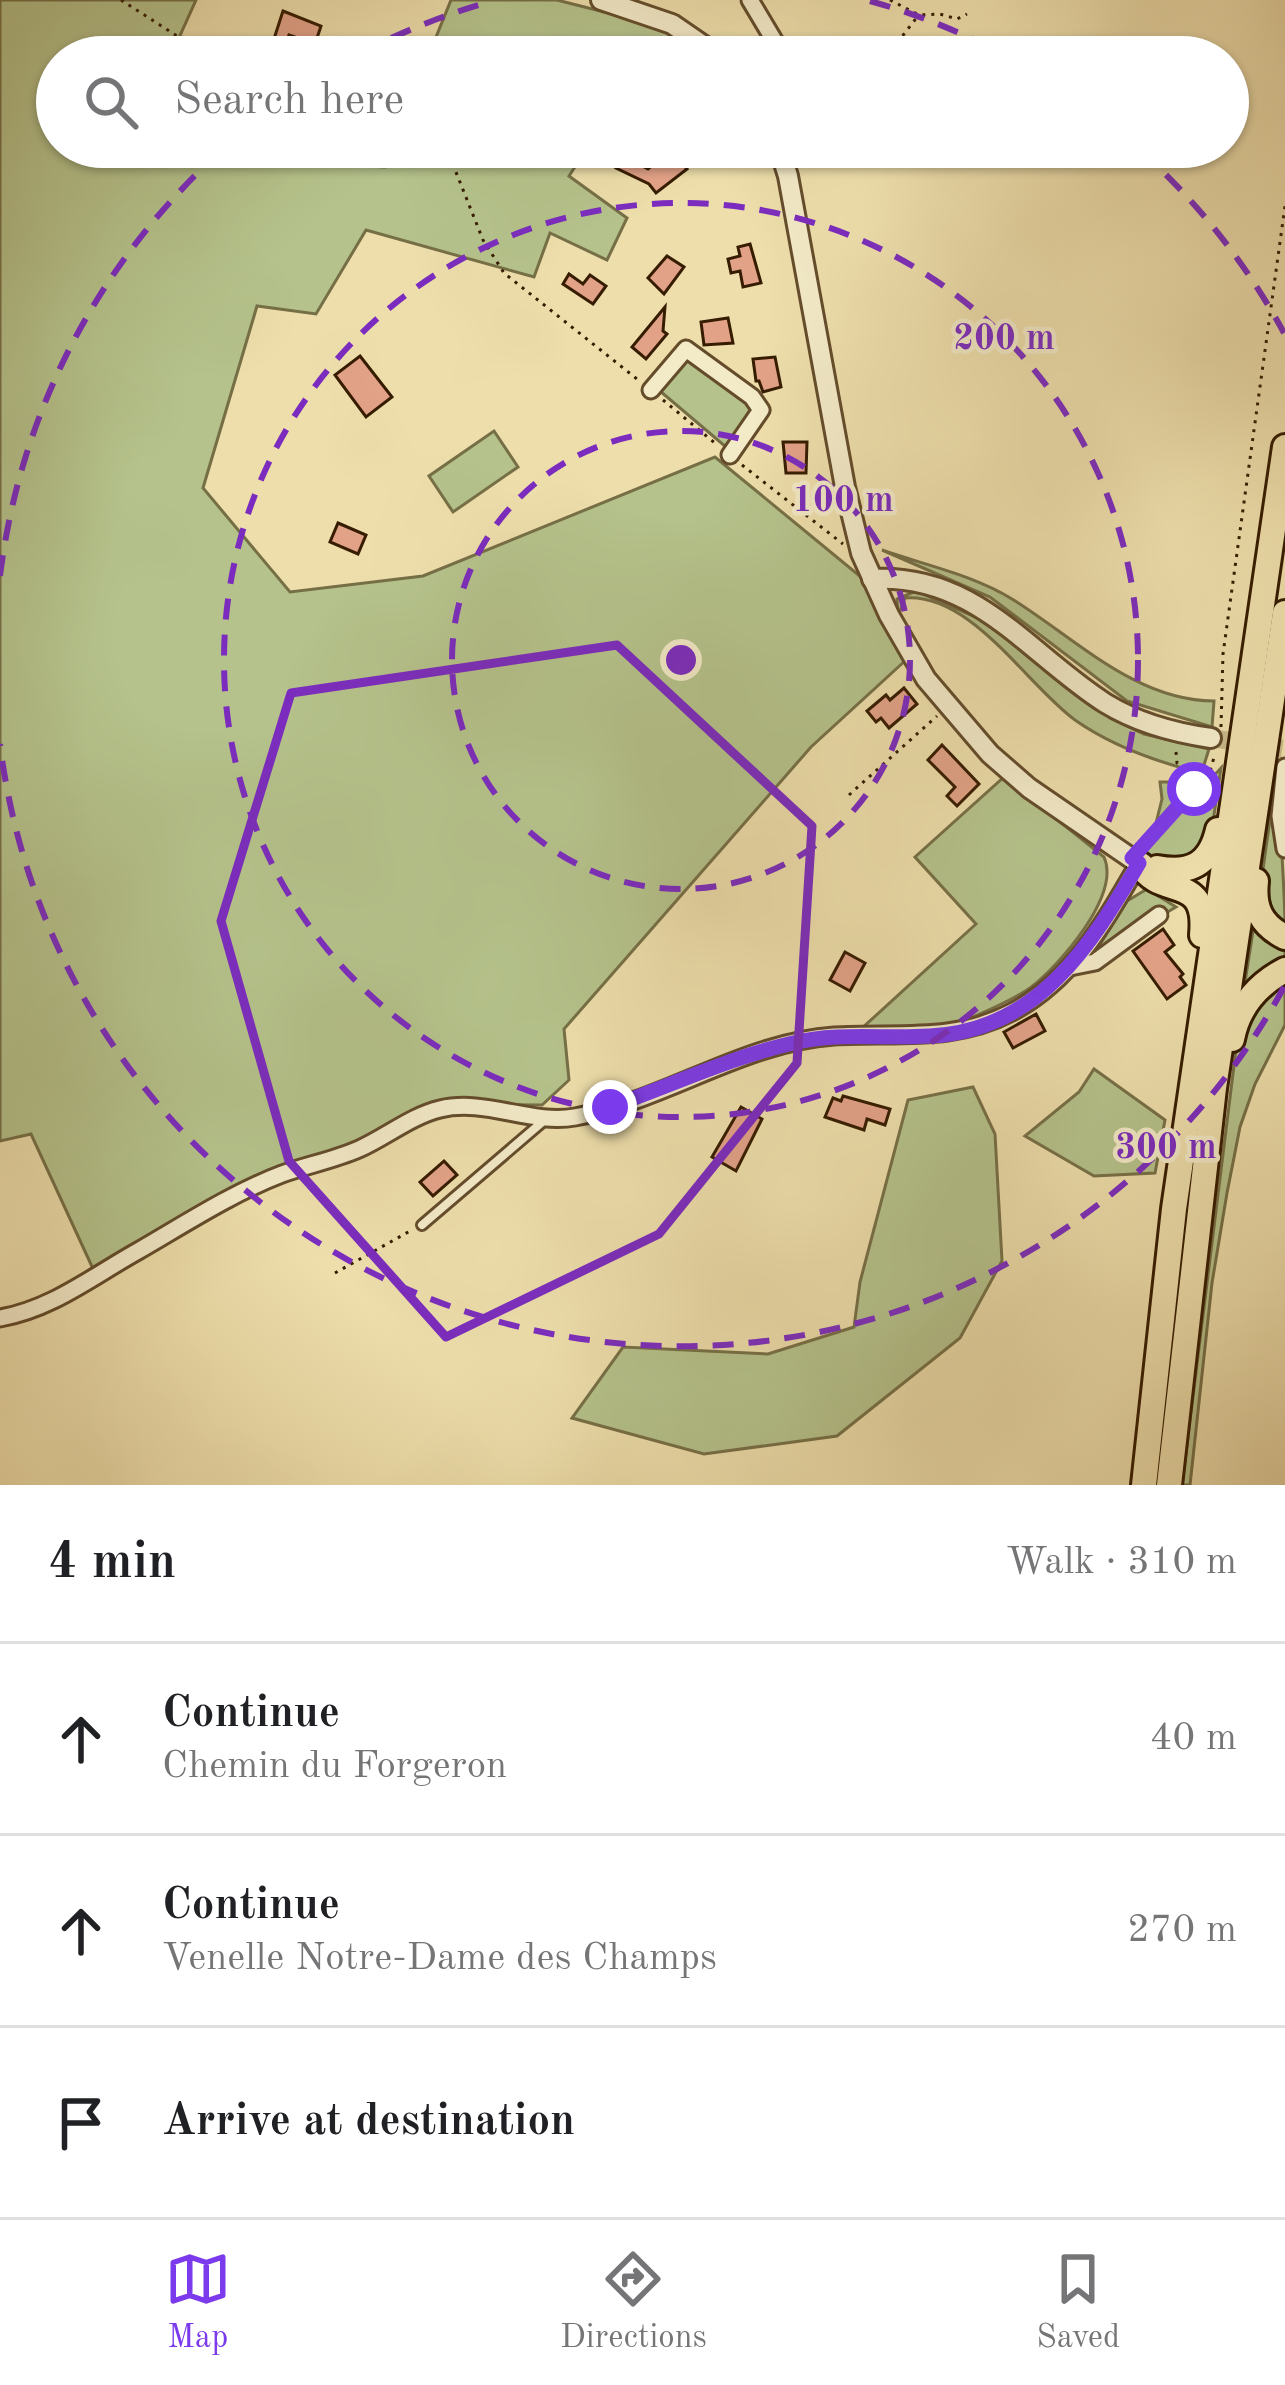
<!DOCTYPE html>
<meta charset="utf-8">
<style>
body{margin:0;font-family:"Old Standard TT",serif;background:#f6f6f6;color:#202124}
.stop{position:absolute;width:36px;height:36px;margin:-27px;border:9px solid #7c3aed;border-radius:50%;background:#fff}
.stop.end{background:#7c3aed;border-color:#fff;box-shadow:0 3px 12px #0008}
.list{margin:0;padding:0;list-style:none}
h2{display:flex;justify-content:space-between;align-items:center;height:156px;margin:0;padding:0 48px;font-size:51px}
h2 small{font-size:39px;font-weight:400;color:#757577}
.list li{display:grid;grid-template-columns:78px 1fr auto;gap:36px;align-items:center;box-sizing:border-box;height:192px;padding:0 48px;border-top:3px solid #e0e0e0}
.list b{display:block;font-size:45px;white-space:nowrap}
.list p{margin:0;font-size:39px;white-space:nowrap;color:#757577}
.list em{font-size:39px;font-style:normal;color:#757577}
.icon{flex:none;width:66px;height:66px;fill:none;stroke:currentColor;stroke-width:2;stroke-linecap:round;stroke-linejoin:round}
.map{position:relative;flex:none;width:1285px;height:1485px;overflow:hidden}
.search{position:absolute;background:#fff;box-shadow:0 3px 9px #0004;left:36px;right:36px;top:36px;height:132px;display:flex;align-items:center;gap:30px;box-sizing:border-box;padding:0 42px;border-radius:66px;color:#757577;font-size:45px}
.sheet{height:732px;background:#fff}
nav{display:flex;justify-content:space-around;align-items:center;box-sizing:border-box;height:168px;border-top:3px solid #e0e0e0;background:#fff;font-size:33px;color:#757577}
nav a{display:grid;justify-items:center;gap:6px}
nav .on{color:#7c3aed}
.map>svg:first-child{display:block}
.green{fill:#b5c28b;stroke:#766f46;stroke-width:3}
.building{fill:#e2a288;stroke:#361c00;stroke-width:3}
.lines{fill:none;stroke-linecap:round;stroke-linejoin:round}
.tertiary-tunnel{stroke:#c8b789;stroke-width:18;stroke-dasharray:18 9;stroke-linecap:butt}
.service-casing{stroke:#644c2b;stroke-width:14}
.minor-casing{stroke:#644c2b;stroke-width:21}
.tertiary-casing{stroke:#644c2b;stroke-width:24}
.trunk-casing{stroke:#361c00;stroke-width:30}
.path{stroke:#361c00;stroke-width:3;stroke-dasharray:3 6;stroke-linecap:butt}
.service{stroke:#f3eac8;stroke-width:8}
.minor{stroke:#f3eac8;stroke-width:15}
.tertiary{stroke:#f3eac8;stroke-width:18}
.trunk{stroke:#eddeab;stroke-width:24}
.route{stroke:#7c3aed;stroke-width:15}
.marked{fill:none;stroke:#7b2cbf;stroke-width:9;stroke-linejoin:round}
.ring{fill:none;stroke:#7b2cbf;stroke-width:6;stroke-dasharray:21 15}
.centre{fill:#7b2cbf;stroke:#f3eac8;stroke-width:6}
.ring-label{font-size:36px;text-anchor:middle;font-weight:bold;fill:#7b2cbf;stroke:#f3eac8;stroke-width:9;stroke-linejoin:round;paint-order:stroke}
</style>
<div class="map">
<svg width="1285" height="1485" viewBox="0 0 1285 1485">
<rect width="100%" height="100%" fill="#eddeab"/>
<filter id="stains"><feTurbulence type="fractalNoise" baseFrequency=".00167" numOctaves="4"/><feColorMatrix values="0 0 0 0 .2 0 0 0 0 .09 0 0 0 0 .02 0 0 0 .5 -.17"/></filter>
<radialGradient id="worn" r=".72"><stop offset=".6" stop-color="#630" stop-opacity="0"/><stop offset="1" stop-color="#630" stop-opacity=".3"/></radialGradient>
<g class="green">
<path d="M0,0H196L178,40L240,57H57V147H269L266,161L385,167L393,147H588L569,176L627,218L607,260L550,233L534,277L366,230L316,314L257,306L203,488L290,592L423,576L715,457L861,577L907,659L811,747L564,1029L569,1080L542,1105L448,1104L413,1115L94,1271L31,1134L0,1141Z"/>
<path d="M451,0H557L667,28L705,57H428Z"/>
<path d="M690,356L754,408L731,445L726,447L660,391Z"/>
<path d="M494,431L518,467L453,512L429,476Z"/>
<path d="M882,550C925,565 973,575 1012,599C1075,638 1136,701 1214,701L1212,727L1127,701L990,597Z"/>
<path d="M916,591L982,620L1110,718L1144,734L1209,749L1203,768L1156,823L1162,799L1160,782H1181L1186,769C1146,758 1109,744 1075,720C1026,684 971,593 905,598L898,616L897,599Z"/>
<path d="M1221,768L1211,835L1187,864L1147,858L1145,850Z"/>
<path d="M1004,777L1104,857C1121,895 1060,965 1030,988C1013,1000 956,1026 936,1031C914,1037 883,1030 860,1030L976,924L915,857Z"/>
<path d="M1275,784L1280,785C1279,835 1285,881 1285,931L1280,928L1260,890Z"/>
<path d="M1147,889L1176,907L1101,951L1099,946L1127,901Z"/>
<path d="M1253,931L1285,945V964L1243,995Z"/>
<path d="M1285,976V1025L1255,1084L1240,1127L1227,1193L1212,1283L1190,1485H1182L1238,1033L1243,1019Z"/>
<path d="M1094,1069L1165,1120L1155,1173L1094,1176L1025,1136L1079,1092Z"/>
<path d="M973,1087L995,1134L1002,1261L960,1338L837,1436L704,1454L572,1418L623,1347L768,1354L854,1327L860,1282L908,1100Z"/>
</g>
<g class="building">
<path d="M283,11L321,26L315,44L289,35L284,49L272,45Z"/>
<path d="M671,150L687,169L656,193L649,184L616,168L622,155L648,169Z"/>
<path d="M750,244L761,283L743,287L740,271L731,273L728,259L740,256L738,247Z"/>
<path d="M667,256L684,267L664,294L648,278Z"/>
<path d="M569,274L583,284L590,275L606,286L593,304L563,284Z"/>
<path d="M665,307L663,331L667,334L646,359L632,347Z"/>
<path d="M728,318L733,343L704,345L701,322Z"/>
<path d="M360,356L392,397L366,417L335,375Z"/>
<path d="M775,357L781,387L763,392L759,381H756L753,359Z"/>
<path d="M783,442H807L806,473H786Z"/>
<path d="M338,523L366,535L358,554L330,542Z"/>
<path d="M904,688L917,704L889,728L881,718L876,722L867,711L886,695L890,700Z"/>
<path d="M942,745L979,784L957,806L947,796L955,787L928,760Z"/>
<path d="M1163,929L1174,945L1165,952L1183,974L1180,977L1186,985L1167,999L1133,951Z"/>
<path d="M845,952L865,963L850,991L830,980Z"/>
<path d="M1036,1014L1045,1031L1013,1048L1004,1032Z"/>
<path d="M843,1096L890,1109L885,1125L867,1119L864,1130L825,1117L833,1098L841,1101Z"/>
<path d="M741,1107L762,1119L736,1171L712,1157Z"/>
<path d="M444,1161L457,1175L433,1196L420,1182Z"/>
</g>
<g class="lines">
<path class="tertiary-tunnel" d="M1211,738L1285,749"/>
<defs>
<path id="service" d="M422,1225L547,1118"/>
<g id="minor">
<path d="M750,0L784,57"/>
<path d="M651,390L686,349L752,397L761,410L730,455"/>
<path d="M1285,767L1280,816L1285,849"/>
<path d="M1070,967L1095,962L1159,915"/>
<path d="M0,1318C52,1309 93,1276 138,1251C183,1225 232,1193 282,1174C307,1165 334,1160 359,1149C386,1137 411,1116 440,1109C485,1098 531,1125 575,1117C664,1101 744,1042 834,1036C897,1032 953,1043 1012,1012C1074,979 1105,921 1139,863"/>
</g>
<g id="tertiary">
<path d="M601,0L672,24L720,57"/>
<path d="M779,147L788,176L845,487L861,553L889,615L926,679L990,754L1029,788L1141,865"/>
<path d="M872,579C976,573 1027,653 1105,703C1136,722 1175,733 1211,738"/>
</g>
<g id="trunk">
<path d="M1141,865C1160,900 1208,871 1202,935"/>
<path d="M1157,868C1190,874 1210,865 1218,830"/>
<path d="M1256,881C1253,908 1261,925 1285,937"/>
<path d="M1232,1039C1238,1007 1257,985 1285,970"/>
<path d="M1144,1485L1174,1209L1285,447"/>
<path d="M1169,1485L1214,1088L1285,613"/>
</g>
</defs>
<use href="#service" class="service-casing"/>
<use href="#minor" class="minor-casing"/>
<use href="#tertiary" class="tertiary-casing"/>
<use href="#trunk" class="trunk-casing"/>
<g class="path">
<path d="M121,0L177,36L265,57"/>
<path d="M890,0L919,15L940,14L957,19L967,14"/>
<path d="M886,57L918,16"/>
<path d="M446,147L483,240L504,273L637,379"/>
<path d="M663,400L716,444"/>
<path d="M742,465L843,544"/>
<path d="M1221,727L1223,654L1285,206"/>
<path d="M1176,752L1177,763L1207,775"/>
<path d="M849,795L937,716"/>
<path d="M1144,844L1210,771L1215,754"/>
<path d="M335,1273L410,1231"/>
</g>
<use href="#service" class="service"/>
<use href="#minor" class="minor"/>
<use href="#tertiary" class="tertiary"/>
<use href="#trunk" class="trunk"/>
</g>
<g class="lines">
<path class="route" d="M610,1107C670,1086 731,1057 793,1043C838,1032 884,1039 930,1036C1038,1031 1091,945 1139,863L1132,858L1194,789"/>
</g>
<path class="marked" d="M617,645L812,826L797,1063L659,1234L446,1337L289,1161L221,921L291,693Z"/>
<g class="ring">
<circle cx="681" cy="660" r="229"/>
<circle cx="681" cy="660" r="457"/>
<path d="M1284 987A686 686 0 0 1 0 744M0 576A686 686 0 0 1 222 150M359 54A686 686 0 0 1 492 1M870 1A686 686 0 0 1 1003 54M1140 150A686 686 0 0 1 1284 333"/>
</g>
<circle cx="681" cy="660" r="18" class="centre"/>
<g class="ring-label">
<text x="1004" y="349">200 m</text>
<text x="843" y="511">100 m</text>
<text x="1166" y="1158">300 m</text>
</g>
<rect width="100%" height="100%" filter="url(#stains)"/>
<rect width="100%" height="100%" fill="url(#worn)"/>
</svg>
<div class="stop" style="left:1194px;top:789px"></div>
<div class="stop end" style="left:610px;top:1107px"></div>
<div class="search"><svg class="icon" aria-label="search" viewBox="0 0 24 24"><circle cx="10" cy="10" r="6"/><path d="M15 15l6 6"/></svg>Search here</div>
</div>
<section class="sheet">
<h2>4 min<small>Walk · 310 m</small></h2>
<ul class="list">
<li><svg class="icon" aria-label="ahead" viewBox="0 0 24 24"><path d="M12 20V5M6 11l6-6 6 6"/></svg><div><b>Continue</b><p>Chemin du Forgeron</p></div><em>40 m</em></li>
<li><svg class="icon" aria-label="ahead" viewBox="0 0 24 24"><path d="M12 20V5M6 11l6-6 6 6"/></svg><div><b>Continue</b><p>Venelle Notre-Dame des Champs</p></div><em>270 m</em></li>
<li><svg class="icon" aria-label="arrive" viewBox="0 0 24 24"><path d="M6 21V4h12l-3 4 3 4H6"/></svg><div><b>Arrive at destination</b></div></li>
</ul>
</section>
<nav>
<a class="on"><svg class="icon" aria-label="map" viewBox="0 0 24 24"><path d="M3 6l6-2 6 2 6-2v14l-6 2-6-2-6 2zM9 4v14M15 6v14"/></svg>Map</a>
<a><svg class="icon" aria-label="directions" viewBox="0 0 24 24"><path d="M12 3l9 9-9 9-9-9zM9 14v-3h6M13 9l2 2-2 2"/></svg>Directions</a>
<a><svg class="icon" aria-label="saved" viewBox="0 0 24 24"><path d="M7 4h10v16l-5-4-5 4z"/></svg>Saved</a>
</nav>
